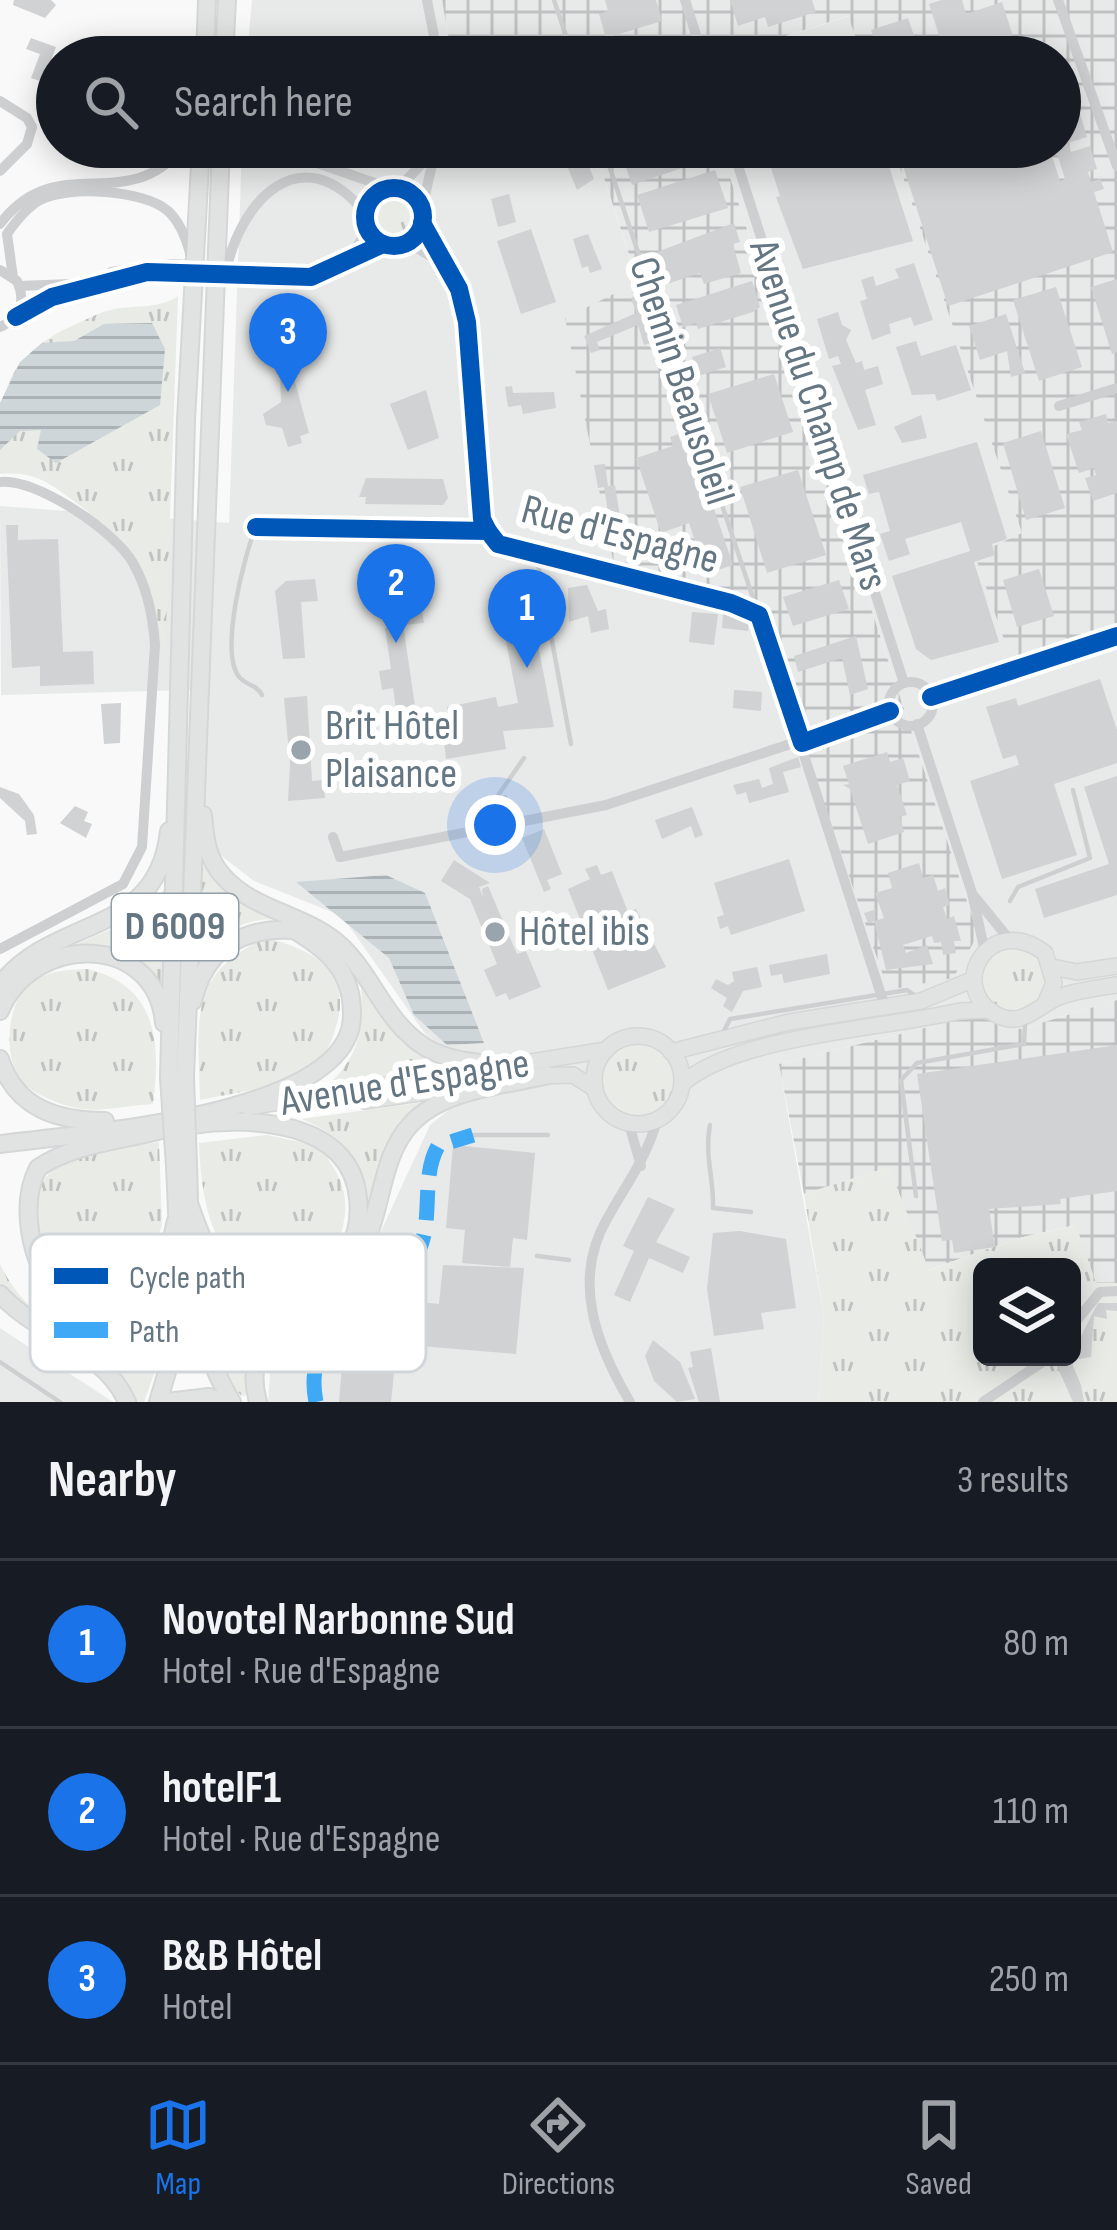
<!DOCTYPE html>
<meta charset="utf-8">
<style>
body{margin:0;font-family:"Sofia Sans Condensed",sans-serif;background:#242831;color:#f1f3f6}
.controls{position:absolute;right:36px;bottom:36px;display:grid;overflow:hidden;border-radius:18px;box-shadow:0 6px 30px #0003}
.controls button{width:108px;height:108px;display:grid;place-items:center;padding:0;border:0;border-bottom:3px solid #363941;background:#171b24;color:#f1f3f6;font:60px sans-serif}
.you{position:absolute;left:495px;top:825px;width:42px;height:42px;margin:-30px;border:9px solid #fff;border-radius:50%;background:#1a73e8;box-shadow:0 0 0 18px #1a73e833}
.badge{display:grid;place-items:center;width:78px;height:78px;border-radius:50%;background:#1a73e8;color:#fff;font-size:39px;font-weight:700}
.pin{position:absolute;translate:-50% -99px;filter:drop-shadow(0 3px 6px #0008)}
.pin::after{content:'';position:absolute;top:63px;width:42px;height:36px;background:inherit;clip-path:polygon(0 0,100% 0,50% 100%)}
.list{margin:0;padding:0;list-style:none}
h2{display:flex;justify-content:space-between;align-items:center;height:156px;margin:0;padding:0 48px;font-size:51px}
h2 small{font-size:39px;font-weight:400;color:#9ea1a6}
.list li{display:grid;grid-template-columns:78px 1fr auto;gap:36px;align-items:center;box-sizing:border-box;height:168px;padding:0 48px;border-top:3px solid #363941}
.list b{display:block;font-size:45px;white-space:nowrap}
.list p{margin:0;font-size:39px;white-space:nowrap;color:#9ea1a6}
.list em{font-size:39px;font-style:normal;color:#9ea1a6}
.icon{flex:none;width:66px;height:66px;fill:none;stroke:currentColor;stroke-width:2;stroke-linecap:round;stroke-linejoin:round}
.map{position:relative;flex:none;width:1117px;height:1402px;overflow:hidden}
.search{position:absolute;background:#171b24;box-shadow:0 6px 30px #0003;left:36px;right:36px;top:36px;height:132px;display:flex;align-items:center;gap:30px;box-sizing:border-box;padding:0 42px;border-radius:66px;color:#9ea1a6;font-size:45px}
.sheet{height:660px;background:#171b24}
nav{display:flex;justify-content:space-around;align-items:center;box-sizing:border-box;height:168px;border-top:3px solid #363941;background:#171b24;font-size:33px;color:#9ea1a6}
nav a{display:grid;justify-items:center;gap:6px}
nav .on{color:#1a73e8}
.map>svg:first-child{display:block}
.built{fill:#e8e9e9}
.industrial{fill:url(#industrial-grid)}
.grass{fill:url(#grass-tufts);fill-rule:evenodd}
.water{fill:url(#water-rules)}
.building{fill:#d0d2d3}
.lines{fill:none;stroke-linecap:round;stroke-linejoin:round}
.secondary-casing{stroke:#d5d6d7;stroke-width:18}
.primary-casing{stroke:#d5d6d7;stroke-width:20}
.lane{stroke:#cecfd0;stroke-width:4.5}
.street{stroke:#cecfd0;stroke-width:10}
.secondary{stroke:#e1e2e2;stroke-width:15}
.primary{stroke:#e1e2e2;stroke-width:16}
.primary-bridge-casing{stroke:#d5d6d7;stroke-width:20;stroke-linecap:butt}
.street-bridge{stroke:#cecfd0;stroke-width:10}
.primary-bridge{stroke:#e1e2e2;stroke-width:16}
.quiet{stroke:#3fa9f5;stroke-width:15;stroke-dasharray:30 15;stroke-linecap:butt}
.cycleway-casing{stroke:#fff;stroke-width:26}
.cycleway{stroke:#0057b8;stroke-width:18}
.poi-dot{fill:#99a4ac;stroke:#fff;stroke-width:4.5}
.labels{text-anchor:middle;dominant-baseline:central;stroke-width:12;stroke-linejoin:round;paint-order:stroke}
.shield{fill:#fff;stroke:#939fa8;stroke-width:3}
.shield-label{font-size:39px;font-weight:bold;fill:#657683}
.street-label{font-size:42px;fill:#657683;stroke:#fff}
.poi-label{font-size:42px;fill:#657683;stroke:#fff;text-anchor:start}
.key{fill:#fff;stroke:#d1d6da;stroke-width:3}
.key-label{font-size:33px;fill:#657683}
</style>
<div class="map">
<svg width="1117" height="1402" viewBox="0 0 1117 1402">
<defs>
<pattern id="industrial-grid" width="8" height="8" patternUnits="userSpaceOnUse" patternTransform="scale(3)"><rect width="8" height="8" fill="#e8e9e9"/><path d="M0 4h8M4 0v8" fill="none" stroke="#c0c1c2"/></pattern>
<pattern id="grass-tufts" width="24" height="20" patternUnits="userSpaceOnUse" patternTransform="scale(3)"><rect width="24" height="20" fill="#e8ebe6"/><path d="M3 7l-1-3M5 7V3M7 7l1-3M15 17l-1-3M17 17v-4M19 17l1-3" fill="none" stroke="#c0c3c0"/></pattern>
<pattern id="water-rules" width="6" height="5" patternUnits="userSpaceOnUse" patternTransform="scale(3)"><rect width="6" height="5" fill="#ced6d9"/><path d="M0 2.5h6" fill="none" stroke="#abb2b5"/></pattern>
</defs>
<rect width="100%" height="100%" fill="#f9f9f9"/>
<g class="built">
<path d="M252,0H442L452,57H247Z"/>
<path d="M849,16L863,57H720Z"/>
<path d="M242,147H594L638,283L753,594L978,935L720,147H893L1023,533L1013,662L1117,629V1000L1021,1029L973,1016L779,1064L824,1317L818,1402H268L271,1358L284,1327L336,1297L364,1268L430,1125L466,1096L456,1055L426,1035L342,916L254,881L188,830L193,690L1,695L0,506L229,523Z"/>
<path d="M0,1328L113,1402H0Z"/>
</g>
<g class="industrial">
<path d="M442,0H1117V629L1012,663L975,555L1022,533L893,147H1060V57H863L848,16L720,57H452Z"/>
<path d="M594,147H720L978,935L953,978L888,990L753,595L614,565L565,318L638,282Z"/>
<path d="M1117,1000V1283L1096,1284L1075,1225L1019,1238L928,1270L889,1167L804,1194L779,1064L973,1016L1021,1029Z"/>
</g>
<g class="grass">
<circle cx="394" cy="217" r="22"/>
<path d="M178,296L165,655C147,573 143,551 75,502C49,482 33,471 0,474C0,396 0,365 63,330C80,323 98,312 115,309C137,305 159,309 178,296Z"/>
<path d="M203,865L223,889L279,919C240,918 222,933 197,961Z"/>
<path d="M167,885L165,998C136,970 111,942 67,948L145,915Z"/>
<path d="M266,938C310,948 352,971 337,1023C333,1036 331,1047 321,1057C289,1087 241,1092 200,1100C199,1024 185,974 266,938Z"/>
<circle cx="1014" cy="979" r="32"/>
<path d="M87,969C157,985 161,1042 153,1104C129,1105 100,1113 77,1108C60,1105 29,1093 19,1078C3,1052 7,999 33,981C50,970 68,970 87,969Z"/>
<path d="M361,988L402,1043L426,1058L428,1071L330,1083C360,1055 364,1027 361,988Z"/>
<circle cx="638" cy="1080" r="37"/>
<path d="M424,1102C386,1127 377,1166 369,1208C362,1161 348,1139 302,1119Z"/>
<path d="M267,1135L318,1146C351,1185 352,1212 332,1258C228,1307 202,1233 199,1143Z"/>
<path d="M159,1142L162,1224L147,1279C37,1365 0,1226 51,1171C81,1151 124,1148 159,1142Z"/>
<path d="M889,1167L929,1270L1019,1238L1076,1225L1096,1283H1117V1402H818L824,1317L804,1194ZM982,1267H1072V1357H982Z"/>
<path d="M203,1257C231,1285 247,1299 288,1296L250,1353L247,1395L241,1396L214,1358Z"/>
<path d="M0,1264C39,1346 116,1345 170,1279L168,1335L144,1402H134L0,1283Z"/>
</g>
<g class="water">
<path d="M152,323L165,349L160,405L56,463L37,449L41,430L20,431L0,450V403L20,362L42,343L74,341L104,324Z"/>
<path d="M386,875L425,893L484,1043L447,1045L414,1015L389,958L296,882Z"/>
</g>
<g class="building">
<path d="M14,0H51L56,5L45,18L13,5Z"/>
<path d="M605,0H656L662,21L606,38L599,14L608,11Z"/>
<path d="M730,0H812L816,12L768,27L765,17L738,26Z"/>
<path d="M942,0H962L966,14L1002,2L1017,49L992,57H946L929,4Z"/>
<path d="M908,18L916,42L879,54L871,30Z"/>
<path d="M31,38L56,47L43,82L31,78L40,54L26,49Z"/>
<path d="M816,40L822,57H768V56Z"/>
<path d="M521,42H535L540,57L491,55L496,46Z"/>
<path d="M1080,114L1087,137L1068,143L1071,152L1090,146L1097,169L1088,172L1091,182L1100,179L1104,189L1094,192L1113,252L948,306L897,147H1049L1060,181L1065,179L1055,147H1060V121Z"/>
<path d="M573,147L584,154L594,179L577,190L565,161L576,157Z"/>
<path d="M662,147H702L706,160L632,185L623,159Z"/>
<path d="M840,147H847L853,167L886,157L913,241L803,269L776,197L780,196L771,168Z"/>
<path d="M715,170L728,208L649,232L637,195Z"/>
<path d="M509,194L516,222L498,227L491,199Z"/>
<path d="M734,223L740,242L733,244L741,273L704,284L700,273L664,285L654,253Z"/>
<path d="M531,229L556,302L521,314L497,241Z"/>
<path d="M588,234L602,269L590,273L588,266L582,268L573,239Z"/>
<path d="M914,263L933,320L914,326L911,317L889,324L891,333L872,340L860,301L867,299L861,280L873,276L876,286L899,278L895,269Z"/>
<path d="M1117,279V352L1112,354L1091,287Z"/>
<path d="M752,281L760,307L753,312L698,329L696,323L683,327L676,305Z"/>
<path d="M1056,287L1082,367L1039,381L1013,300Z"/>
<path d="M642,293L657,341L644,345L638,325L597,342L600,350L591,353L584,336L636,313L631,298Z"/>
<path d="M838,312L842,325L851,330L846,340L856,363L862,361L864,370L878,366L883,384L865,390L876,425L858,430L832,366L841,364L838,356L829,359L817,319Z"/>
<path d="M1006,314L1025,373L1011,377L1007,351L980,360L969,326Z"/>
<path d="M279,338H297L295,382L309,433L300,436L302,443L288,447L282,428L266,425L263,414L281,402Z"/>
<path d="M916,341L921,356L956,345L971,390L937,401L935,394L912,395L896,347Z"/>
<path d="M720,348L726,367L698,376L692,357Z"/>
<path d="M774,374L793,432L727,453L708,394Z"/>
<path d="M512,386L513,393L554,392L556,408L523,414L521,405L508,407L505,387Z"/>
<path d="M426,390L439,438L408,450L390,404Z"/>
<path d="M1106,414L1108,423L1117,421V493L1093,501L1085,478L1096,475L1094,468L1079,473L1066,434L1082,430L1079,422Z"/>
<path d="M921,415L927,438L902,443L894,427Z"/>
<path d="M1041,431L1065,508L1026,520L1003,443Z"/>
<path d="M678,434L681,443L691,440L733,565L706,574L689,523L661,533L636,458L673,446L670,437Z"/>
<path d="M977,442L1007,539L992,544L995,555L974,562L999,642L931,660L916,649L892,576L970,551L961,522L905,539L910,554L889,561L880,534L890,531L881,499L879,492L869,494L863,475Z"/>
<path d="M605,464L608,486L615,485L625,549L614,550L604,487L598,488L594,465Z"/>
<path d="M798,470L826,555L767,573L740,487Z"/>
<path d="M366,478L443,479L448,498L443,505L365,504L366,497H359Z"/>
<path d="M6,525H18V540L58,539L63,652L93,651L94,684L40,686V666L12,668Z"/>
<path d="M1039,569L1054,616L1017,627L1003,580Z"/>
<path d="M512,575L513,581L525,579L554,727L503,731L506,749L446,759L442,723L450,721L447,707L496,697L498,707L518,703L495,585Z"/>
<path d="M315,579L318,601L301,602L305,658L283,659L275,591L286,581Z"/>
<path d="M839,580L849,609L793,626L783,597Z"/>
<path d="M587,585L598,611L606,609L609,629L591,633L588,616L569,622L568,588Z"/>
<path d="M421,604L424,623L403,625L415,706L396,709L393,688L382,690L379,671L391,669L385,628L391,627L389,608Z"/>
<path d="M692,612L718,614L714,645L689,642Z"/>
<path d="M723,614L749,619L748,631L722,628Z"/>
<path d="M856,636L868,689L850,695L842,658L798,672L794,656Z"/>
<path d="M1100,679L1117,730V763L1054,784L1077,855L1002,879L970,781L1019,765L1016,755L1003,759L986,707L1016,698L1018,706Z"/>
<path d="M734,690L762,692L761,711L733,708Z"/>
<path d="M307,696L312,781L323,780L325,798L288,801L290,764L284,698Z"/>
<path d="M121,703L120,743L104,744L101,704Z"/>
<path d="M887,752L890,762L903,758L910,781L897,785L907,815L900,817L904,832L868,844L850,789L843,785L849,784L843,766Z"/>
<path d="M798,757L801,767L783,772L789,792L749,803L746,792L737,795L733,785L759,779L762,788L773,784L769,768Z"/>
<path d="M1117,776V895L1044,918L1035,889L1109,864L1084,787Z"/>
<path d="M0,787L19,794L34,815L37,834L27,835L25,821L0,798Z"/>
<path d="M75,806L88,812L84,821L92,824L86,838L60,823Z"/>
<path d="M692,807L703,835L695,838L691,826L662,839L655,820Z"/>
<path d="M544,829L562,874L547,880L551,889L544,892L522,838Z"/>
<path d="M789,859L805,911L731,935L728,926L720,929L717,917L724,915L714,883Z"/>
<path d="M454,860L490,883L479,887L483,897L482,889L488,886L517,954L526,951L541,987L509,1000L506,993L496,997L484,970L497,964L470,899L441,881Z"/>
<path d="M919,863L923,878L933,875L938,891L945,888L950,905L943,907L947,919L954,916L961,941H954L956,953L943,955L941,942L934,943L932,936L903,945L906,953L927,945L933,964L886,970L874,921L868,923L864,913L874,910L875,921L884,918L875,893L892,888L888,873Z"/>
<path d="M597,865L601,875L612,871L628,912L636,909L666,967L608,990L568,889L590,879L585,869Z"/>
<path d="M827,954L830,974L784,983L782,974L771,976L769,965Z"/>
<path d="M757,967L762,987L743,991L732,1012L723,1006L727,998L711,988L716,979L728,985L734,981L732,972Z"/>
<path d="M1117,1045V1191L1060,1199L1061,1204L989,1209L995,1247L954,1253L952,1240L942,1241L917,1074Z"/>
<path d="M453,1145L535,1153L527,1240L513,1238L510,1267L462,1263L465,1230L446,1228Z"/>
<path d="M648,1197L675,1209L656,1242L690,1257L683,1273L649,1258L630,1302L614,1295L634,1251L623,1246Z"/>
<path d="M740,1231L786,1239L796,1308L761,1313L764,1329L714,1336L707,1289L713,1233Z"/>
<path d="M443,1265L524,1268L516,1354L397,1344L391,1402H339L345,1333L397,1338L400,1300L439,1304Z"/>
<path d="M1098,1303H1117V1311L1106,1310L1107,1319L1094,1316L1091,1357L1079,1359L1078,1342Z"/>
<path d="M653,1340L680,1362L695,1399L677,1402L654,1381L645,1356Z"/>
<path d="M711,1348L720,1402H699L688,1368L693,1367L690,1352Z"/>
<path d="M1070,1359L1081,1385L1084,1402H1073L1057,1366Z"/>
</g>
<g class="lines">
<defs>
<g id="secondary">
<path d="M1052,967L1077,972L1117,966"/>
<path d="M1045,1004L1054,983L1045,953C989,911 947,986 995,1014C1023,1030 1038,1004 1062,996C1079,990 1099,988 1117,985"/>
<circle cx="638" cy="1080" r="44"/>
<path d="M671,1052L789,1022L921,1001L974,979"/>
<path d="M536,1076L573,1075L595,1089"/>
<path d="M682,1084C737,1035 883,1029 960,1011L989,1010"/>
<path d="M364,1101L476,1085"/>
<path d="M248,1107L606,1050"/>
</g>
<g id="primary">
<path d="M205,57L207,0"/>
<path d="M224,57L227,0"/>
<path d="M203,815C205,838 207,859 223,876C254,912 308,914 342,947C374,978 386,1023 425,1047C453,1064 484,1062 515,1068"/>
<path d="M0,985C55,914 157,939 169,831"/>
<path d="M0,1011C33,932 156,933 164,1023"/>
<path d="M0,1059C16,1109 58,1121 105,1121"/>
<path d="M185,1077L221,147"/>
<path d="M169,1078L186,420L201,147"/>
<path d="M161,1130C120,1141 73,1144 38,1168C0,1242 84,1390 156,1282C168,1265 171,1241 176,1221"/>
<path d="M0,1144C77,1134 351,1116 352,1016C353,972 329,951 294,930C242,927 205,949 193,1001"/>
<path d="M188,1165C191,1250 186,1327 232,1402"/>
<path d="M189,1203C196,1223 203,1246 218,1261C254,1299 317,1297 347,1252C357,1236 360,1217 358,1198C351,1121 251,1116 191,1125"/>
<path d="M0,1294C37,1335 105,1350 127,1402"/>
<path d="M158,1402L182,1322L175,1166"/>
<path d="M167,1402L209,1397L219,1402"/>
<path d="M258,1402C236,1322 321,1305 355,1260C384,1220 377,1160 411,1124C443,1089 504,1086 548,1075"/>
</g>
</defs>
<use href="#secondary" class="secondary-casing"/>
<use href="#primary" class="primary-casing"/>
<g class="lane">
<path d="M554,0L573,57"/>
<path d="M603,147L757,610"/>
<path d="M256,527C245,553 218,654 240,678C248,686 256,684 262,695"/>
<path d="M536,554L571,744"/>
<path d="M505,797L506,820"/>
<path d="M492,825L490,807L524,758"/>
<path d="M1010,901L1018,887L1090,858L1073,790"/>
<path d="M724,1031L730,1019L907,990L917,997"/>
<path d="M710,1125C704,1155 714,1178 713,1208L751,1212"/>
<path d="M473,1135H548"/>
<path d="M916,1196L901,1080L917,1063L1024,1044L1025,1023"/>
<path d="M537,1256L569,1260"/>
<path d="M0,1362L60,1402"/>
</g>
<g class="street">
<path d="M427,0L438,57"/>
<path d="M685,0L703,57"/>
<path d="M1058,0L1117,166"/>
<path d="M0,101L27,118L32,127L27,144L0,171"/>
<path d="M271,147L389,188"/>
<path d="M732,147L904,683"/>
<path d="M399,188L430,155"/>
<circle cx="394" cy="217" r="29"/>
<path d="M422,209L436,147"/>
<path d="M422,223L459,289L467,322L482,519L488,531"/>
<path d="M0,224C58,148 125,218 183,147"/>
<path d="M407,242L440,262"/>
<path d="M0,270L17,281C26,301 21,318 0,327"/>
<path d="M283,270C317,270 358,265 366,226"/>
<path d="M111,272L173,264"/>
<path d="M225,276C239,201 301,134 365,213"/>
<path d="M244,276L311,277L383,244"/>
<path d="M13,277L7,234C16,221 26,208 40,200C68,185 144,190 168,211C180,222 186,238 190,253"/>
<path d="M19,286L71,284"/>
<path d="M16,317C64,290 116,271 172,272"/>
<path d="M1059,406L1117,388"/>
<path d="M0,482C35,477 115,531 133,563C147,587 153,617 155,645L142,847L123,884L0,949"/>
<path d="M256,527L488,531L498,544L731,603L759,615L885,1007"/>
<circle cx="911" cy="704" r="22"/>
<path d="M931,697L1117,636"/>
<path d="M917,724L972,893L985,952"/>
<path d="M333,837L340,857L606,805L890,711"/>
<path d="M974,896L1009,939"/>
<path d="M629,1124L641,1166"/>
<path d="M1072,1326L1100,1292L1117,1291"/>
<path d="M630,1402C597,1346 571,1281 607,1219C626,1184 646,1160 657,1120"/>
<path d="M983,1402L1050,1357"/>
</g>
<use href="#secondary" class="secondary"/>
<use href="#primary" class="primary"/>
<defs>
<g id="primary-bridge">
<path d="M185,1077L188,1165"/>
<path d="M169,1078L175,1166"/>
</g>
</defs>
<use href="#primary-bridge" class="primary-bridge-casing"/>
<g class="street-bridge">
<path d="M173,264L244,268"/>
<path d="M172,272L244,276"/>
</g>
<use href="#primary-bridge" class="primary-bridge"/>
<path class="quiet" d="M316,1402C301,1326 374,1313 411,1264C438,1228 418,1182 438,1146L473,1135"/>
<defs>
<g id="cycleway">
<circle cx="394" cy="217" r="29"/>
<path d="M422,223L459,289L467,322L482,519L488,531"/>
<path d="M16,317L52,297L147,272L311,277L383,244"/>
<path d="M256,527L488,531L498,544L731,603L759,615L802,743L890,711"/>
<path d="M931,697L1117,636"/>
</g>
</defs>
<use href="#cycleway" class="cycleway-casing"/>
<use href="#cycleway" class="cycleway"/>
</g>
<g class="poi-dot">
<circle cx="301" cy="750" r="12"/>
<circle cx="495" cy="932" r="12"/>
</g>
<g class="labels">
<rect class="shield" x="112" y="894" width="126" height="66" rx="9"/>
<g class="shield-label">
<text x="175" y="927">D 6009</text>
</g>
<g class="street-label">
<text transform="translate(681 381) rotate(72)">Chemin Beausoleil</text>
<text transform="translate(818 415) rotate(72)">Avenue du Champ de Mars</text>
<text transform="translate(620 535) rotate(15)">Rue d'Espagne</text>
<text transform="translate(405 1083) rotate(-9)">Avenue d'Espagne</text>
</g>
<g class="poi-label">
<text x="325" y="726">Brit Hôtel<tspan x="325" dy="48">Plaisance</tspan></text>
<text x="519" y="932">Hôtel ibis</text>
</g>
</g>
<rect x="30" y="1234" width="396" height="138" rx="18" class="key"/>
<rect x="54" y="1268" width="54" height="16" fill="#0057b8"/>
<rect x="54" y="1322" width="54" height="16" fill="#3fa9f5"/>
<g class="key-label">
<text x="129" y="1288">Cycle path</text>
<text x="129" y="1342">Path</text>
</g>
</svg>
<div class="controls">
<button><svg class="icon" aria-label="layers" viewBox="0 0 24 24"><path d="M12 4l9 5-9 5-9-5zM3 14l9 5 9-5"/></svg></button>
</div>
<div class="you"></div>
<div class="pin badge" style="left:527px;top:668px">1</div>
<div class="pin badge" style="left:396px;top:643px">2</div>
<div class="pin badge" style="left:288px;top:392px">3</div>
<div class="search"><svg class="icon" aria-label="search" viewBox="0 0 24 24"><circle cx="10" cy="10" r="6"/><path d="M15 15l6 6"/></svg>Search here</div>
</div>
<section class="sheet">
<h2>Nearby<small>3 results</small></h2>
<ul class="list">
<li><span class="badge">1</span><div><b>Novotel Narbonne Sud</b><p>Hotel · Rue d'Espagne</p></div><em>80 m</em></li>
<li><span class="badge">2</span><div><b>hotelF1</b><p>Hotel · Rue d'Espagne</p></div><em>110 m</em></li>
<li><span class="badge">3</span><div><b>B&amp;B Hôtel</b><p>Hotel</p></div><em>250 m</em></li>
</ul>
</section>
<nav>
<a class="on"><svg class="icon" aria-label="map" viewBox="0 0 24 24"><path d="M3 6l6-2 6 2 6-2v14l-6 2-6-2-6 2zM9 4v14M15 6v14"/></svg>Map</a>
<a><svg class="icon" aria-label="directions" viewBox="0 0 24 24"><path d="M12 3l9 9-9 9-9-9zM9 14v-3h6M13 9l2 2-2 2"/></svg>Directions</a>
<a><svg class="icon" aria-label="saved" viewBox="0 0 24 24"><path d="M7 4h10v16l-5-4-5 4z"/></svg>Saved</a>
</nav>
